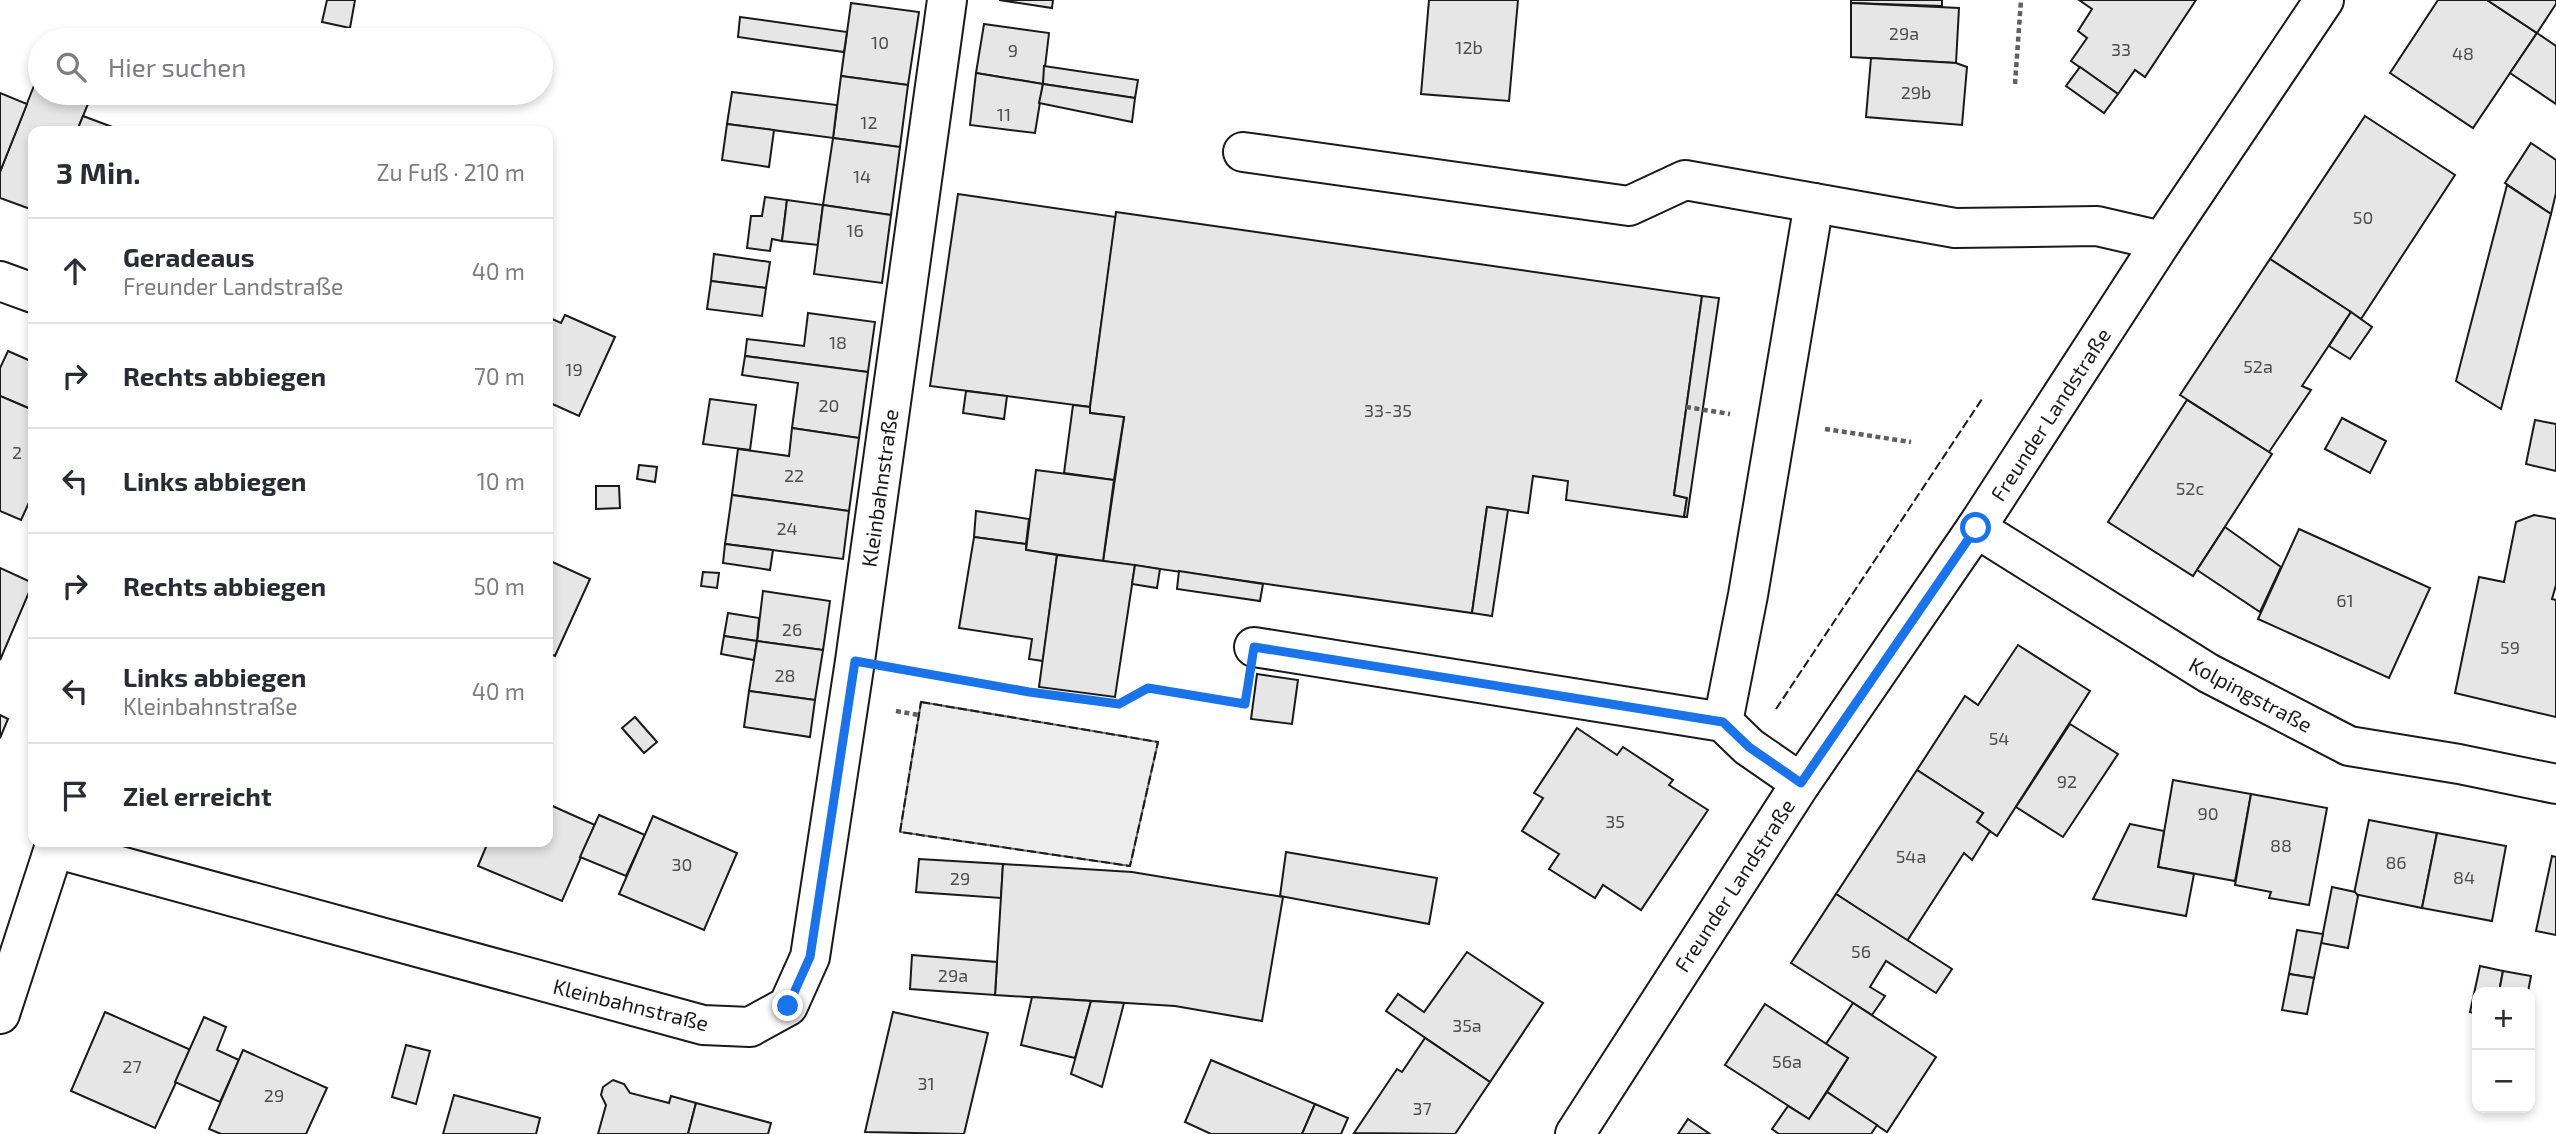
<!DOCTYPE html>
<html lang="de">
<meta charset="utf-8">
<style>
body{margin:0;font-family:"Exo 2",sans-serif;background:#f7f7f7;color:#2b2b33}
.controls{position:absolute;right:21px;bottom:21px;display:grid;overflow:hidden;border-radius:14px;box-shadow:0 4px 10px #0003}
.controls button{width:63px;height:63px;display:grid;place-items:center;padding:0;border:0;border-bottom:2px solid #e1e1e2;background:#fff;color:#2b2b33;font:35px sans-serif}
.stop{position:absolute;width:21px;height:21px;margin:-16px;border:5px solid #1a73e8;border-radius:50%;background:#fff}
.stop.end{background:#1a73e8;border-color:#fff;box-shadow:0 2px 7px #0008}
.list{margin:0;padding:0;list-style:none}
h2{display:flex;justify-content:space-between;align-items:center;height:91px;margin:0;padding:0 28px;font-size:30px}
h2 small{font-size:23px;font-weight:400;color:#7c7c81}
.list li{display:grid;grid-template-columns:46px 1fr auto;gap:21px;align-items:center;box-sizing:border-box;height:105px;padding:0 28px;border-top:2px solid #e1e1e2}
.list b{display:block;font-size:26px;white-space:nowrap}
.list p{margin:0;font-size:23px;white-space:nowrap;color:#7c7c81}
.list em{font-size:23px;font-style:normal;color:#7c7c81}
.icon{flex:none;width:38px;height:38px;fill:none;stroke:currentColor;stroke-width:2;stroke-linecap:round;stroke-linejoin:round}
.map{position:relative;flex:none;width:2556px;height:1134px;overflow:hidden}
.search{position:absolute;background:#fff;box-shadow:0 4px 10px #0003;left:28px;top:28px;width:525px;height:77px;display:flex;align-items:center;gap:18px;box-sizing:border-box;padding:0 24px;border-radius:38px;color:#7c7c81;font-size:26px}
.panel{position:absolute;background:#fff;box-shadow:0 4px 10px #0003;left:28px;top:126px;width:525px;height:721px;border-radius:14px}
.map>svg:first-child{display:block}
.park{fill:#ededed;stroke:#6a6a6a;stroke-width:2}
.building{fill:#e6e6e6;stroke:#1a1a1a;stroke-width:2}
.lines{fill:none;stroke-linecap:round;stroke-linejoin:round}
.minor-casing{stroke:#1a1a1a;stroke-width:42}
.major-casing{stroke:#1a1a1a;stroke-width:42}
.path{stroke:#5f5f5f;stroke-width:4.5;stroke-dasharray:5 3.5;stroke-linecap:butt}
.minor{stroke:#fff;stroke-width:38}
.major{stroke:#fff;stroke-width:38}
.fence{stroke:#1a1a1a;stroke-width:2;stroke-dasharray:9 3.5;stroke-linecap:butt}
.route{stroke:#1a73e8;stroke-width:9}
.labels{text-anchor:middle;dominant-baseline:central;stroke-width:5;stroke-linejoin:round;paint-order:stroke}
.number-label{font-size:18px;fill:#4d4d4d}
.street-label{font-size:21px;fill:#1a1a1a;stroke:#fff}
</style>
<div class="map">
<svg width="2556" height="1134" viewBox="0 0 2556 1134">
<rect width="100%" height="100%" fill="#fff"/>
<path class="park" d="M921,702L1158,742L1130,866L900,832Z"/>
<g class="building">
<path d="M327,0H355L350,28L322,22Z"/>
<path d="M999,0H1053L1052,8Z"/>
<path d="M1429,0H1518L1509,101L1421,94Z"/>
<path d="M1851,0H1942V6L1851,3Z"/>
<path d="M2079,0H2196L2145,77L2135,70L2118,94L2071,61L2087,38L2078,31L2092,9Z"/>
<path d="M2438,0H2487L2537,33L2473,128L2390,73Z"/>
<path d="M2487,0H2556V4L2537,33Z"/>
<path d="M851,3L919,12L908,85L841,76Z"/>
<path d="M1851,3L1959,8L1956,63L1851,57Z"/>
<path d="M740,17L847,32L844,52L738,37Z"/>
<path d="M984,24L1049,33L1043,84L976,73Z"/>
<path d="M2537,33L2556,46V104L2510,73Z"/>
<path d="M1871,58L1956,63L1967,67L1962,125L1866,117Z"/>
<path d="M1044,66L1138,80L1135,98L1043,84Z"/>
<path d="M2080,67L2118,94L2104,113L2066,86Z"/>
<path d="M39,73L40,93L92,94L77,131H33V210L0,198V172Z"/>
<path d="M976,73L1043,84L1035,133L970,125Z"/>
<path d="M841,76L908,85L900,147L833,138Z"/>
<path d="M1043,84L1135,98L1132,122L1039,103Z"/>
<path d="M732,92L837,105L833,138L727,124Z"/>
<path d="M0,93L27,104L0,172Z"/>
<path d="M83,116L123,131H77Z"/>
<path d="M2365,116L2455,175L2361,319L2270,259Z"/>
<path d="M727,124L774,130L769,167L722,160Z"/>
<path d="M833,138L900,147L891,215L823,205Z"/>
<path d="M2531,143L2556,160V193L2551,214L2505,183Z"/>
<path d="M2507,185L2551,214L2501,409L2456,381Z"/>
<path d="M958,194L1116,217L1090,407L930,386Z"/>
<path d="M765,197L787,200L782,241L772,239L770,251L747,248L751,216H762Z"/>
<path d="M787,200L823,205L818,245L782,241Z"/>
<path d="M823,205L891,215L882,283L814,274Z"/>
<path d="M1116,212L1702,296L1674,495L1687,498L1684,517L1566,500L1568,481L1533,476L1528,513L1487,507L1472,613L1103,561L1124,417L1090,413V407Z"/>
<path d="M714,254L770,262L766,288L711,281Z"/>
<path d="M2270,259L2351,312L2302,386L2311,390L2269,452L2180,395Z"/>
<path d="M711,281L766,288L762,316L707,309Z"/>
<path d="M1702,296L1719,298L1687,517H1684L1687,498L1674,495Z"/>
<path d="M2351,312L2372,327L2350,359L2329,346Z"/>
<path d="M808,313L875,322L868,372L745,356L747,339L804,346Z"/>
<path d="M565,315L615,337L579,416L548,402V317L561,323Z"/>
<path d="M8,351L33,362V410L0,396V368Z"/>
<path d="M745,356L868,372L859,438L792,428L798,383L742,375Z"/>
<path d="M966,391L1007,396L1004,419L963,413Z"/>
<path d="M0,396L33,410V494L21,520L0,511Z"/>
<path d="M710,399L756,405L750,450L703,444Z"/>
<path d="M2187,400L2272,454L2193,576L2108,522Z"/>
<path d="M1073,405L1090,407V413L1124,417L1114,480L1064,473Z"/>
<path d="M2342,418L2386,441L2370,473L2325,449Z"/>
<path d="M2535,420L2556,424V471L2526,464Z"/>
<path d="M792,428L859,438L849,511L732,495L738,449L789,456Z"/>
<path d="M639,465L657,467L655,482L637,479Z"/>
<path d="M1036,470L1114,480L1103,561L1026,550Z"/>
<path d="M596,486H619L620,508L596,509Z"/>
<path d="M732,495L849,511L843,559L725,544Z"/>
<path d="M1487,507L1508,510L1492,616L1472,613Z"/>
<path d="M976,511L1029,519L1026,544L974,537Z"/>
<path d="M2534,515L2556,519V585L2552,599L2556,600V717L2455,693L2479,577L2504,582L2516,522Z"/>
<path d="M2225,527L2281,567L2260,612L2197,570Z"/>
<path d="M2299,529L2430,588L2389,678L2258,619Z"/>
<path d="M974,537L1026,544V550L1057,555L1043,661L1029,659L1032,639L959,628Z"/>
<path d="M725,544L773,550L770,570L723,563Z"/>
<path d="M1057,555L1135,565L1115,697L1039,687Z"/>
<path d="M548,560L590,579L555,656L548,652Z"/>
<path d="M1135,565L1160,569L1157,588L1132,584Z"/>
<path d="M0,568L33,583L0,660Z"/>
<path d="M1179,571L1263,584L1260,601L1177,589Z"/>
<path d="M703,572L719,573L717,588L701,586Z"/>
<path d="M763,591L830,601L823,650L757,641Z"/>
<path d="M728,613L759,618L757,641L724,636Z"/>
<path d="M724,636L757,641L754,660L721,654Z"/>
<path d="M757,641L823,650L815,700L749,691Z"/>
<path d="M2018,645L2090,691L1997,836L1977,822L1983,813L1917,770L1965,696L1978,705Z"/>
<path d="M1257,674L1298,680L1292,724L1251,719Z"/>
<path d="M749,691L815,700L810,737L744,727Z"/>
<path d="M0,715L8,719L0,738Z"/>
<path d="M635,717L657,742L644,753L622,728Z"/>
<path d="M2070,724L2118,754L2063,837L2016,807Z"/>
<path d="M1577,728L1617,755L1623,747L1673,780L1669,785L1708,810L1641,910L1603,885L1595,898L1549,869L1559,854L1522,831L1543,798L1534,793Z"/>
<path d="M1917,770L1983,813L1977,822L1990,831L1972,860L1964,853L1907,941L1836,894Z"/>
<path d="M2173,780L2251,794L2235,881L2158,867Z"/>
<path d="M2251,794L2327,808L2309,905L2269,898L2271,892L2235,885Z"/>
<path d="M548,804L595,825L562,901L478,866L488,842H548Z"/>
<path d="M599,815L645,835L626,876L580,857Z"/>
<path d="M653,816L737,853L704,930L619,894Z"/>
<path d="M2369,820L2437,833L2422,908L2354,894Z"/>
<path d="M2130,824L2164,831L2158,867L2194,874L2186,916L2093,899Z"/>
<path d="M2437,833L2506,846L2492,921L2422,908Z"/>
<path d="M1286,852L1437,878L1429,924L1280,896Z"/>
<path d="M2552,856L2556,857V935L2536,931Z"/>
<path d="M919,859L1003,864L1001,898L916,892Z"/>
<path d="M1003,864L1132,872L1283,897L1262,1021L1175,1006L995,995Z"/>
<path d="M2332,887L2355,892L2358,896L2348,948L2321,943Z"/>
<path d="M1836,894L1952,969L1936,993L1886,961L1870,987L1885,996L1872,1015L1791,963Z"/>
<path d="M2297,930L2323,934L2314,978L2289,974Z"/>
<path d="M1467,952L1543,1003L1490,1082L1386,1011L1398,994L1424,1012Z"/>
<path d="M912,955L997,962L995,995L910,989Z"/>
<path d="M2480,966L2503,971L2499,992H2477V1014L2470,1012Z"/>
<path d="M2503,971L2531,976L2528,992H2499Z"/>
<path d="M2289,974L2314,978L2307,1014L2282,1010Z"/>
<path d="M1032,997L1091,1001L1075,1058L1021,1045Z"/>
<path d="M1091,1001L1124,1003L1102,1087L1071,1074Z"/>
<path d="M1853,1003L1936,1057L1887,1132L1827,1092L1848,1058L1826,1044Z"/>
<path d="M1765,1004L1848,1058L1809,1119L1725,1065Z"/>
<path d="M105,1012L191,1050L155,1128L71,1091Z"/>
<path d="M893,1012L988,1033L964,1134L865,1132Z"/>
<path d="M204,1017L226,1027L217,1050L239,1060L220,1102L175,1082Z"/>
<path d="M1425,1038L1490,1082L1455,1134L1354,1133L1397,1069L1402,1072Z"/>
<path d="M406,1045L430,1051L416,1104L392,1097Z"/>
<path d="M243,1050L327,1088L306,1134H221L209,1129Z"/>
<path d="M1211,1060L1315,1104L1302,1134H1211L1185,1122Z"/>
<path d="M613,1080L624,1084L630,1093L669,1103L671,1096L696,1103L688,1134H598L606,1105L601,1095L603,1087Z"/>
<path d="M1827,1092L1877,1125L1871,1134H1779L1772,1129L1788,1106L1809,1119Z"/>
<path d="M454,1095L540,1118L536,1134H443Z"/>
<path d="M696,1103L771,1123L768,1134H688Z"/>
<path d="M1315,1104L1348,1118L1341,1134H1302Z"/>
<path d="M1688,1119L1710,1134H1678Z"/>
</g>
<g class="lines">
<defs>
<g id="minor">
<path d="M1243,152L1629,206L1685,180L1955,228L2097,226L2162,241"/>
<path d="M0,281L33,293"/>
<path d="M1976,528L2208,673L2349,746L2459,764L2556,784"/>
<path d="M1254,647L1723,722L1749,747L1801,783"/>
<path d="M1723,722L1748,595L1814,203"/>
<path d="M54,848L703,1025L750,1027L788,1006L810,957L855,661L947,0"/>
<path d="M0,1014L56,842"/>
</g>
<path id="major" d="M1575,1134L1801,783L1976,528L2162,241L2324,0"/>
</defs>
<use href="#minor" class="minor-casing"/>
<use href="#major" class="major-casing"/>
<g class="path">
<path d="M2015,84L2021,0"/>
<path d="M1686,407L1730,414"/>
<path d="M1825,429L1911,442"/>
<path d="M901,669L1029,692L1119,704L1148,688L1245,704L1247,694"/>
<path d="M896,711L919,715"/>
</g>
<use href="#minor" class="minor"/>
<use href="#major" class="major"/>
<g class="fence">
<path d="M921,702L1158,742L1130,866L900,832Z"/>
<path d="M1776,709L1982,399"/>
</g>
</g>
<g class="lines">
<path class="route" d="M788,1006L810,957L855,661L1029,692L1119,704L1148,688L1245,704L1254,647L1723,722L1749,747L1801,783L1976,528"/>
</g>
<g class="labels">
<g class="number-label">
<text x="1904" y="33">29a</text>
<text x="880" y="42">10</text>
<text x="1469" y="47">12b</text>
<text x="2121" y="49">33</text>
<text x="1013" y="50">9</text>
<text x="2463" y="53">48</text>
<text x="1916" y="92">29b</text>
<text x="1004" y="114">11</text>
<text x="869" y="122">12</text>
<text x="862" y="176">14</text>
<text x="2363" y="217">50</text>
<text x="855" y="230">16</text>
<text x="838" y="342">18</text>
<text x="2258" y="366">52a</text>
<text x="574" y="369">19</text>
<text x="829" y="405">20</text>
<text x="1388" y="410">33-35</text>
<text x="17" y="452">2</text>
<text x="794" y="475">22</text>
<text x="2190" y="488">52c</text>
<text x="787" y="528">24</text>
<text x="2345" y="600">61</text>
<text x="792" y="629">26</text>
<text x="2510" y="647">59</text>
<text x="785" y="675">28</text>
<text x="1999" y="738">54</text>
<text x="2067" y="781">92</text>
<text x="2208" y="813">90</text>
<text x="1615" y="821">35</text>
<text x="2281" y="845">88</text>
<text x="1911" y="856">54a</text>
<text x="2396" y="862">86</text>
<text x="682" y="864">30</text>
<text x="2464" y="877">84</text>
<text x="960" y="878">29</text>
<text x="1861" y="951">56</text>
<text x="953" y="975">29a</text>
<text x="1467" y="1025">35a</text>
<text x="1787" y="1061">56a</text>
<text x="132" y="1066">27</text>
<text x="926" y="1083">31</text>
<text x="274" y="1095">29</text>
<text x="1422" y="1108">37</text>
</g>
<g class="street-label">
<text transform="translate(2050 414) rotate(-57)">Freunder Landstraße</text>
<text transform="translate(879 488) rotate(-82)">Kleinbahnstraße</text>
<text transform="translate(2251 694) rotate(28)">Kolpingstraße</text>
<text transform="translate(1734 885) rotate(-57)">Freunder Landstraße</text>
<text transform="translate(631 1004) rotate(14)">Kleinbahnstraße</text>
</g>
</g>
</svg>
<div class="controls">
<button>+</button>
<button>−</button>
</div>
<div class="stop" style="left:1976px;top:528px"></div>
<div class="stop end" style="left:788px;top:1006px"></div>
<div class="search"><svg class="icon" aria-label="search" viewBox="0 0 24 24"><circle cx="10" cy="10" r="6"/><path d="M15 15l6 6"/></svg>Hier suchen</div>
<section class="panel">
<h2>3 Min.<small>Zu Fuß · 210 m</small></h2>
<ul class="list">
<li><svg class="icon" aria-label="ahead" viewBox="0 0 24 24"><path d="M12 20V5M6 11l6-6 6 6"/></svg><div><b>Geradeaus</b><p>Freunder Landstraße</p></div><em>40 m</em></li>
<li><svg class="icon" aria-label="right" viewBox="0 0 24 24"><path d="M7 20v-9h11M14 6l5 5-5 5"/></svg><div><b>Rechts abbiegen</b></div><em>70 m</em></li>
<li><svg class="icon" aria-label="left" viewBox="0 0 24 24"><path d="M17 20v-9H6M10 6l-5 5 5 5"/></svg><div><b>Links abbiegen</b></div><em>10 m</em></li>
<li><svg class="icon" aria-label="right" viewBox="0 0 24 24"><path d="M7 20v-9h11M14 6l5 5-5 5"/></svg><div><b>Rechts abbiegen</b></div><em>50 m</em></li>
<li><svg class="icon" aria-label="left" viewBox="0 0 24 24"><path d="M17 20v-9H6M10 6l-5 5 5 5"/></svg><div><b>Links abbiegen</b><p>Kleinbahnstraße</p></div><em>40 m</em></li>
<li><svg class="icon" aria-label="arrive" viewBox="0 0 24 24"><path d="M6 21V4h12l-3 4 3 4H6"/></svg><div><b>Ziel erreicht</b></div></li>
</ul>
</section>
</div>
